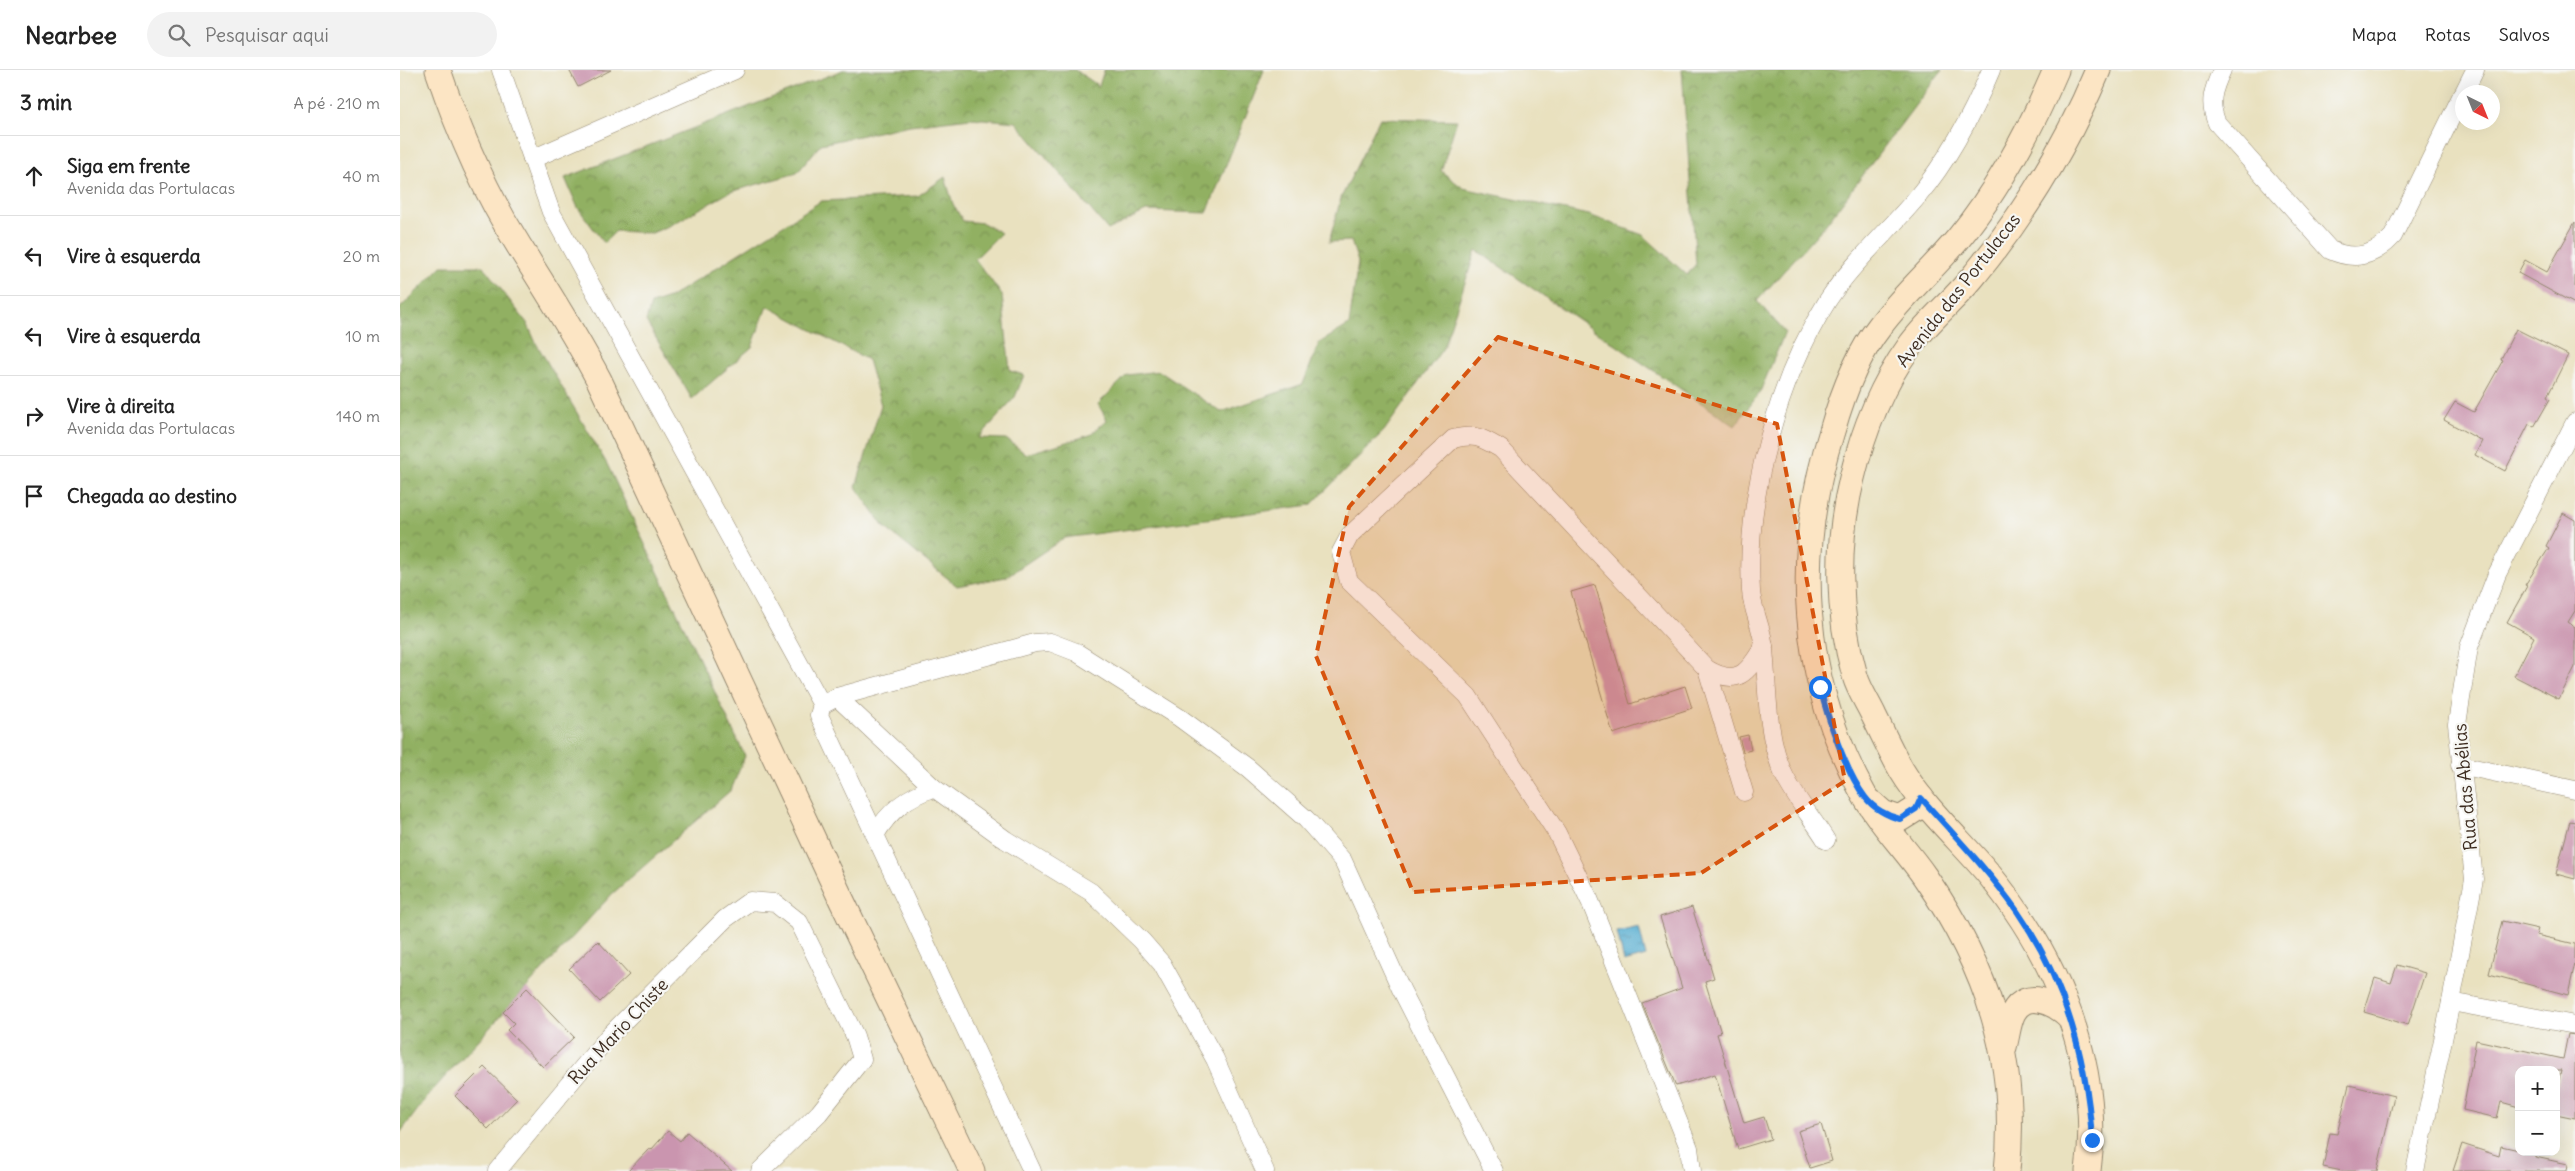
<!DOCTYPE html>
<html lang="pt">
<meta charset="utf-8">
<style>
body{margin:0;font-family:Delius,sans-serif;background:#f2f2f2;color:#222}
.controls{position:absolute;right:15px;bottom:15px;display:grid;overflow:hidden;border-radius:10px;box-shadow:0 5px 20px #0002}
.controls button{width:45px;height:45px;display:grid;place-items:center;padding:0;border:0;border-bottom:1px solid #e0e0e0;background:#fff;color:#222;font:25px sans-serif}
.compass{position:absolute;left:2055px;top:15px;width:45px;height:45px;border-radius:50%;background:#fff;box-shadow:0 5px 20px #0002;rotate:137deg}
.stop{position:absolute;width:15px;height:15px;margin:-11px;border:4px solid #1a73e8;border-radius:50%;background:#fff}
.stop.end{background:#1a73e8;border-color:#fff;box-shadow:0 1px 5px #0008}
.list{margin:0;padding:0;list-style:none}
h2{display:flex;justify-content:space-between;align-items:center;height:65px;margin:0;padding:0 20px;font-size:21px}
h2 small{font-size:16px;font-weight:400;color:#767676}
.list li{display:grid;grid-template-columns:32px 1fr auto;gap:15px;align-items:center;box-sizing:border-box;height:80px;padding:0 20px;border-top:1px solid #e0e0e0}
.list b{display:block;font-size:19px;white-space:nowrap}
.list p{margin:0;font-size:16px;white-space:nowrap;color:#767676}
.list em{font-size:16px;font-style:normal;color:#767676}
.icon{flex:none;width:28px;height:28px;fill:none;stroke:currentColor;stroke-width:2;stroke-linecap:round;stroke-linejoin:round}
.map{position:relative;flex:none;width:2175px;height:1101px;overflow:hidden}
header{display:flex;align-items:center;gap:30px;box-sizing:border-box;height:70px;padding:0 25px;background:#fff;border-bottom:1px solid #e0e0e0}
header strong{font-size:24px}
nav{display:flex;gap:28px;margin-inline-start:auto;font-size:18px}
.search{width:350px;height:45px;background:#f2f2f2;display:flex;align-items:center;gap:12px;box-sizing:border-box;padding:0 18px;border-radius:28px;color:#767676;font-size:19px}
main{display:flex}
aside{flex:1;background:#fff}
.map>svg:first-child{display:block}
.forest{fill:url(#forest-crowns);stroke:#666d40}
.water{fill:url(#water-ripples);stroke:#486c78}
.building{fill:#ca95af}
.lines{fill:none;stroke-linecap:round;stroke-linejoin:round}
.street-casing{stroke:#92866e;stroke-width:19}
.secondary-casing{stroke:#92866e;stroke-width:27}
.street{stroke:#fff;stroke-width:18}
.secondary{stroke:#fce5c4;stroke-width:25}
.route{stroke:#1a73e8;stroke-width:6}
.marked{fill:#d7540e;fill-opacity:0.2;stroke:#d7540e;stroke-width:4;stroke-dasharray:10 6;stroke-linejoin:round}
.labels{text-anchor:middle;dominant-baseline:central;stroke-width:4.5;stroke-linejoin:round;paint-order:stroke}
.street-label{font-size:18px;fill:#3b2a1e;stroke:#f6f6f2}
</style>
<header>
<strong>Nearbee</strong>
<div class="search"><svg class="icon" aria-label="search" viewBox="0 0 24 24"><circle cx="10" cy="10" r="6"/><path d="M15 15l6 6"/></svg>Pesquisar aqui</div>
<nav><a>Mapa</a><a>Rotas</a><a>Salvos</a></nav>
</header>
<main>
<aside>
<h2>3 min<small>A pé · 210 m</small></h2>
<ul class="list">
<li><svg class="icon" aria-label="ahead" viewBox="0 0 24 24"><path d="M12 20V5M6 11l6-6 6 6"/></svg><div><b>Siga em frente</b><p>Avenida das Portulacas</p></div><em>40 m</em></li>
<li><svg class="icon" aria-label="left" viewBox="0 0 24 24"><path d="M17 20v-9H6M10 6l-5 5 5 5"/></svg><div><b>Vire à esquerda</b></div><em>20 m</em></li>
<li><svg class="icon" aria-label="left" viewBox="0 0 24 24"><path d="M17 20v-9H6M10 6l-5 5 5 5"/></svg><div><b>Vire à esquerda</b></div><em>10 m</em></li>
<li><svg class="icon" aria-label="right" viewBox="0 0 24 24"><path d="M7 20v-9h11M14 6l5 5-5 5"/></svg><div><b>Vire à direita</b><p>Avenida das Portulacas</p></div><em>140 m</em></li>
<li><svg class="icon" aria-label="arrive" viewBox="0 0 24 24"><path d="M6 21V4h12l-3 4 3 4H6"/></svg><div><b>Chegada ao destino</b></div></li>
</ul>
</aside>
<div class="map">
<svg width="2175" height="1101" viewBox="0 0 2175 1101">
<defs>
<pattern id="forest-crowns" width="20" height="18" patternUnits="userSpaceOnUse" patternTransform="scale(1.25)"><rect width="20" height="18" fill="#91b062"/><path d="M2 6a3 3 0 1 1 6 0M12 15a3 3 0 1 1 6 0" fill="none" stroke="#788f50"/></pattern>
<pattern id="water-ripples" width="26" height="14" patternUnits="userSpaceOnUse" patternTransform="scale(1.25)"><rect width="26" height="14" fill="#55add2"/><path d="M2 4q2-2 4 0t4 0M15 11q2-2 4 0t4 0" fill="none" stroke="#488daa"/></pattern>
</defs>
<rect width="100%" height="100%" fill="#f6f6f2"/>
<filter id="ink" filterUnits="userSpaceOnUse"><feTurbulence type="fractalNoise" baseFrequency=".02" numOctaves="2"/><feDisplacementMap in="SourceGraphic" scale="10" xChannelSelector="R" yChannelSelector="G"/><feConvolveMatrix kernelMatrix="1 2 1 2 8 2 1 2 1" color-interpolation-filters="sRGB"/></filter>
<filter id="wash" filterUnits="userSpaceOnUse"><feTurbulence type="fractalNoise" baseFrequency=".0096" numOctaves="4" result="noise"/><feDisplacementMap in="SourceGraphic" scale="20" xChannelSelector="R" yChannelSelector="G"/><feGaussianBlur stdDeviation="1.12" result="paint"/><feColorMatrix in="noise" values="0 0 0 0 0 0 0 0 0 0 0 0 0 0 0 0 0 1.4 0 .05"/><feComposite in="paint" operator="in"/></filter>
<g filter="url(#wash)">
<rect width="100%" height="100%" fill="#e9e1bf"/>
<g class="forest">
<path d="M443,0H675L699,16L704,0H864L807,143L746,141L708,160L616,52L571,48L510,55L421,74L397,103L330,122L271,155L252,163L216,161L204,173L178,138L165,108Z"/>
<path d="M1282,0H1542L1426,154L1357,231L1385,262L1360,322L1335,356L1076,180L1043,278L984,361L911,435L664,468L606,507L557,516L483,456L456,417L481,335L468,290L367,236L352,277L292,329L246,251L251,234L269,228L421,131L518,126L545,107L553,134L563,151L583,153L601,163L575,189L602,225L610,301L624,305L615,327L579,368L606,369L626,384L690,365L707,350L698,334L727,305L759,301L821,342L903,314L919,273L949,255L958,192L951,171L929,172L941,128L980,48L1057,50L1041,101L1063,118L1189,145L1243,165L1287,205L1296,194Z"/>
<path d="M42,196H83L127,253L136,273L207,394L345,686L331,720L212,824L32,1021L0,1063V238Z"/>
</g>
<path class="water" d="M1239,857L1246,886L1224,892L1217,862Z"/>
<g id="blocks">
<g class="building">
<path d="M169,0H211L178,17Z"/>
<path d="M2175,152V234L2118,203L2125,190L2147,202Z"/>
<path d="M2116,259L2168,285L2147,327L2150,329L2134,357L2129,354L2105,401L2075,385L2082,371L2044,350L2055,332L2074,342L2103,290L2101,289Z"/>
<path d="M2163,443L2175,450V541L2168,552L2175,557V597L2159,629L2114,606L2134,567L2107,552L2127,516L2125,515L2149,478L2146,476Z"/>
<path d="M1195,515L1230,634L1285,616L1292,638L1213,664L1171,522Z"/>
<path d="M1348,665L1351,680L1343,682L1339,667Z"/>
<path d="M2170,751L2175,752V809L2156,804Z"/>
<path d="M1292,837L1314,908L1305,911L1321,963L1317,964L1344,1053L1364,1047L1371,1069L1338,1079L1315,1004L1276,1016L1242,933L1282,918L1260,847Z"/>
<path d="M2102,851L2138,859L2136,865L2175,874V893L2168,925L2089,904Z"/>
<path d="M198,871L229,905L200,932L169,899Z"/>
<path d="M1997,895L2025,903L2008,955L1964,942L1975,908L1991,913Z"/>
<path d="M127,918L174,967L143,997L107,960L114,953L103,942Z"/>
<path d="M2168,964L2175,965V1048L2156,1044V1021L2161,1000H2119V1037L2101,1032L2097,1048L2063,1040L2076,970L2163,989Z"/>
<path d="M84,997L117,1029L88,1059L55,1026Z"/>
<path d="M1949,1015L1994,1026L1977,1101H1942L1923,1097L1930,1063L1937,1064Z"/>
<path d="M1421,1054L1432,1091L1410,1098L1398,1061Z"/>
<path d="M268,1061L280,1071L287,1062L332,1101H228L249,1079L251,1080Z"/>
<path d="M2062,1074L2099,1086L2101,1076L2119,1080V1082L2135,1083V1087L2168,1094L2167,1101H2053Z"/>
</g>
</g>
</g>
<g filter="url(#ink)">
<use href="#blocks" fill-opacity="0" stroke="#92866e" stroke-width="1"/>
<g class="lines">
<defs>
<g id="street">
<path d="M101,0L151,142L422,635"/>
<path d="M1822,0C1813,19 1808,33 1817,53L1930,180C1954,191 1975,186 1993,166L2062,25"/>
<path d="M2064,22L2075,0"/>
<path d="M132,89L335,0"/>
<path d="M1307,599L1344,722"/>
<path d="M437,627L534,718L606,770L691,822L742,871L762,894L815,989L865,1101"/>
<path d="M2060,695L2175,720"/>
<path d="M475,765C489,741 507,726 534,718"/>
<path d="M1426,770C1413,749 1395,728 1384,705C1366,666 1368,621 1364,579C1363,559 1352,540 1351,521C1345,427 1378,309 1428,230C1453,192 1489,161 1518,126C1548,90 1573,43 1591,0"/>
<path d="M2051,932L2175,955"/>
<path d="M97,1101L208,967L325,849L350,831L375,833L399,852L455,966L462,989L419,1043L360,1101"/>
<path d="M632,1101L419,645L422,635L437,627L635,573L650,572L676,582L780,648L848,698L906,749L943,791L1001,919L1094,1101"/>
<path d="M1292,1101L1289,1078L1190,831L1157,763L1068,626L949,511L941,482L950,465L1053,369C1076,363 1082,368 1101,379L1307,599C1338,617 1347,603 1364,576"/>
<path d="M2015,1101L2051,932L2074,809L2057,654L2069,577L2097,504L2175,352"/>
</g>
<g id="secondary">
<path d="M38,0C58,60 85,122 119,176C147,221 175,264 199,310L442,831L572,1101"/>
<path d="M1473,734L1483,743L1500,749L1516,739L1521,728"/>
<path d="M1604,977C1607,967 1608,953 1613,943C1626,918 1655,933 1670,947"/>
<path d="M1607,1101C1619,991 1587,897 1525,807C1505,778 1480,754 1463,723C1401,610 1393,484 1432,361C1442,326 1457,285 1480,256C1503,225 1533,199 1558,169C1598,120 1631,58 1656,0"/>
<path d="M1688,1101C1703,993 1654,883 1587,802C1559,769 1525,739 1502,701C1492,684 1483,664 1474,646C1468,633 1459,620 1455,606C1437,543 1436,472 1452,408C1463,362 1481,316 1509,277C1528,250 1556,229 1576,203C1626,142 1668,72 1698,0"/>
</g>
</defs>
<use href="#street" class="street-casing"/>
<use href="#secondary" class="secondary-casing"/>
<use href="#street" class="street"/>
<use href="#secondary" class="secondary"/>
</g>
</g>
<g class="lines" filter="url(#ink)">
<path class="route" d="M1420,617C1427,647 1446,702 1465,727C1473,738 1487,746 1500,749L1516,739L1521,728C1554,765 1589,801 1617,841C1664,909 1687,988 1692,1070"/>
</g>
<path class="marked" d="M1098,267L1377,354L1445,711L1301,803L1013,822L916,586L949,437Z"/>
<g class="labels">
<g class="street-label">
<text transform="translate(1558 220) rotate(-52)">Avenida das Portulacas</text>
<text transform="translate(2065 717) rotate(-95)">Rua das Abélias</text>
<text transform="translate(218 961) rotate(-47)">Rua Mario Chiste</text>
</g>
</g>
</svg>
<div class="controls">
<button>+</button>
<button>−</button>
</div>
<svg class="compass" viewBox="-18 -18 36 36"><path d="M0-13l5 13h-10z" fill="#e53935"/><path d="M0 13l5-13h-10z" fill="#767676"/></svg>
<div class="stop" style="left:1420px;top:617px"></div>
<div class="stop end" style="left:1692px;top:1070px"></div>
</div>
</main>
